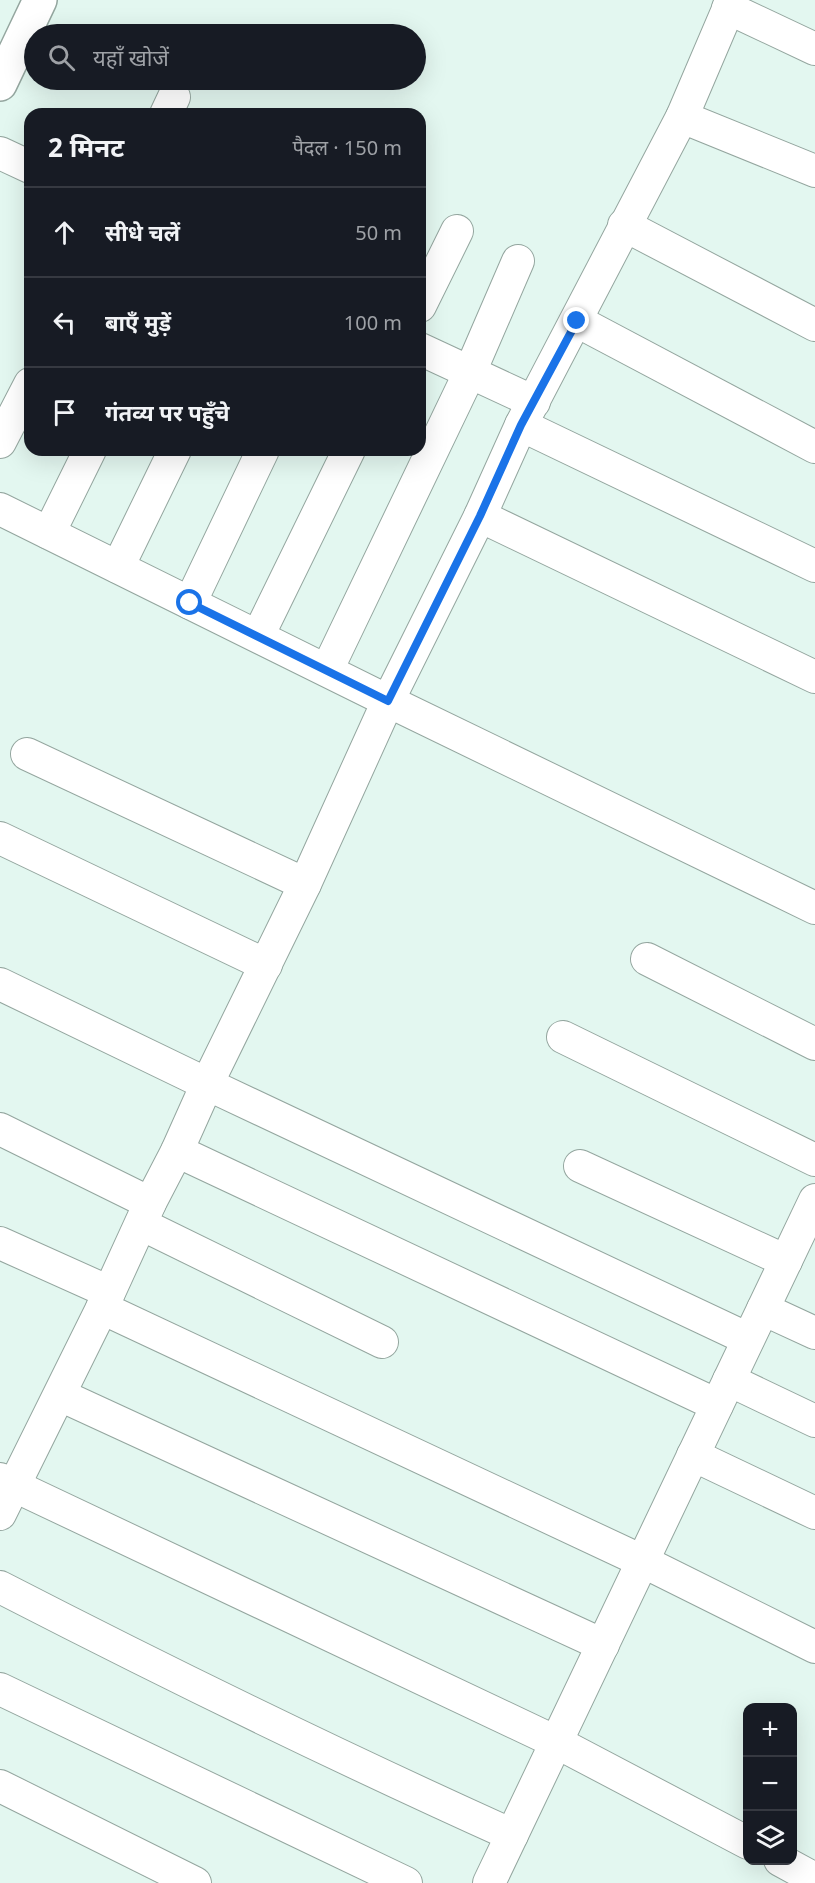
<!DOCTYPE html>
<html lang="hi">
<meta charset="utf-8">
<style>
body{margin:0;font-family:"Noto Sans","Noto Sans Devanagari",sans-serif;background:#242831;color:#f1f3f6}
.controls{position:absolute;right:18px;bottom:18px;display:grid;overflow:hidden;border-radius:12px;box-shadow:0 6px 24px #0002}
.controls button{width:54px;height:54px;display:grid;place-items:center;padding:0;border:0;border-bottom:2px solid #363941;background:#171b24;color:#f1f3f6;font:30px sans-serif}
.stop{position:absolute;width:18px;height:18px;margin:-14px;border:4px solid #1a73e8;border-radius:50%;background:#fff}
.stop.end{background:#1a73e8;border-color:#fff;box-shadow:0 2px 6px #0008}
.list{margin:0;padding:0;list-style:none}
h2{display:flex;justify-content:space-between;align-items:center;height:78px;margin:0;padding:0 24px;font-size:26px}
h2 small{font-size:20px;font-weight:400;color:#9ea1a6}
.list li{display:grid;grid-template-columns:39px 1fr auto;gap:18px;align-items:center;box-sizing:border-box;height:90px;padding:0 24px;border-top:2px solid #363941}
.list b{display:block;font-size:22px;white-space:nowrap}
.list em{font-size:20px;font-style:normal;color:#9ea1a6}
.icon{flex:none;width:33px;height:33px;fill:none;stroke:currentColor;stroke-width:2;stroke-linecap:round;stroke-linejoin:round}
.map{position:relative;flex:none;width:815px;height:1883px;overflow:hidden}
.search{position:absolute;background:#171b24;box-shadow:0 6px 24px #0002;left:24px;top:24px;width:402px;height:66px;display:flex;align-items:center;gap:15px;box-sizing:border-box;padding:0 21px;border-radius:33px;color:#9ea1a6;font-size:22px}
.panel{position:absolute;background:#171b24;box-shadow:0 6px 24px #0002;left:24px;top:108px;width:402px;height:348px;border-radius:18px}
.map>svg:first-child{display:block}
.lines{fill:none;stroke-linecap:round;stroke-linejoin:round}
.minor-casing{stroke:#94a69f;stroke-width:34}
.major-casing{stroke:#94a69f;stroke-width:36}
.minor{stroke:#fff;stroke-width:32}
.major{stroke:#fff;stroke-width:33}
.route{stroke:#1a73e8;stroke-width:8}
</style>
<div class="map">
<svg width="815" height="1883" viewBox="0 0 815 1883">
<rect width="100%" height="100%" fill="#e3f7f0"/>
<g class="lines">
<defs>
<g id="minor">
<path d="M728,8L815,49"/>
<path d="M166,114L174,97"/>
<path d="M682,117L815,171"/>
<path d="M0,153L30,167"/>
<path d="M624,225L815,325"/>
<path d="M420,306L457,231"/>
<path d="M577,321L815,447"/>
<path d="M420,349L534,402"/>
<path d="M521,425L815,566"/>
<path d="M0,442L30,384"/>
<path d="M0,509L388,701L815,908"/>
<path d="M480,516L815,677"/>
<path d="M49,533L90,450"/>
<path d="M118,567L175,450"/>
<path d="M190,603L263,450"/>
<path d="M258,636L349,450"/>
<path d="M327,670L470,372L518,261"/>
<path d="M27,754L305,884"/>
<path d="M0,838L266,965"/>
<path d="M647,959L815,1044"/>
<path d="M0,984L207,1084L748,1339"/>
<path d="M563,1037L815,1160"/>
<path d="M0,1129L150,1203"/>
<path d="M177,1151L717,1405"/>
<path d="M580,1166L786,1261"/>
<path d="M141,1224L382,1342"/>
<path d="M0,1243L109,1292"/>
<path d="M102,1308L642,1561L815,1647"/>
<path d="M763,1309L815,1333"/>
<path d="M729,1380L815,1421"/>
<path d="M60,1395L603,1645"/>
<path d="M693,1455L815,1513"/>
<path d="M0,1479L556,1742L748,1843"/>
<path d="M0,1514L102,1308L150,1203L177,1151L207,1084L305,884L388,701L480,516L521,425L682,117L732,0"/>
<path d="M0,1587C169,1674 339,1757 512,1835"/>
<path d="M0,1689L406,1883"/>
<path d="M0,1786L195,1883"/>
<path d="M780,1860L815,1879"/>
<path d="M489,1883L815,1200"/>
</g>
<path id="major" d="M0,84L40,0"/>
</defs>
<use href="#minor" class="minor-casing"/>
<use href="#major" class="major-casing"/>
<use href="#minor" class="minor"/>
<use href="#major" class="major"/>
</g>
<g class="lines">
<path class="route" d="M190,603L388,701L480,516L521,425L577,321"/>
</g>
</svg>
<div class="controls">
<button>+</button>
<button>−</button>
<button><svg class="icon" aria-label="layers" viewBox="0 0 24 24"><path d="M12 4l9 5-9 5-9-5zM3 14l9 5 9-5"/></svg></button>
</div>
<div class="stop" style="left:190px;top:603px"></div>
<div class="stop end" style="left:577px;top:321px"></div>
<div class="search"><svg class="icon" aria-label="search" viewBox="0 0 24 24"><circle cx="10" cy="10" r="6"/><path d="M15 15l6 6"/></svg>यहाँ खोजें</div>
<section class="panel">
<h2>2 मिनट<small>पैदल · 150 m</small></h2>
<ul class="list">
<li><svg class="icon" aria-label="ahead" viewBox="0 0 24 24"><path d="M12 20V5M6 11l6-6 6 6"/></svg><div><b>सीधे चलें</b></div><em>50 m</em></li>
<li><svg class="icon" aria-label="left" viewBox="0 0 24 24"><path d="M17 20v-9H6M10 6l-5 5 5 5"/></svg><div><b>बाएँ मुड़ें</b></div><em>100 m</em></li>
<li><svg class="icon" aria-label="arrive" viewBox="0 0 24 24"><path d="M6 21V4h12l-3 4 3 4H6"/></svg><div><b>गंतव्य पर पहुँचे</b></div></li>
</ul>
</section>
</div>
